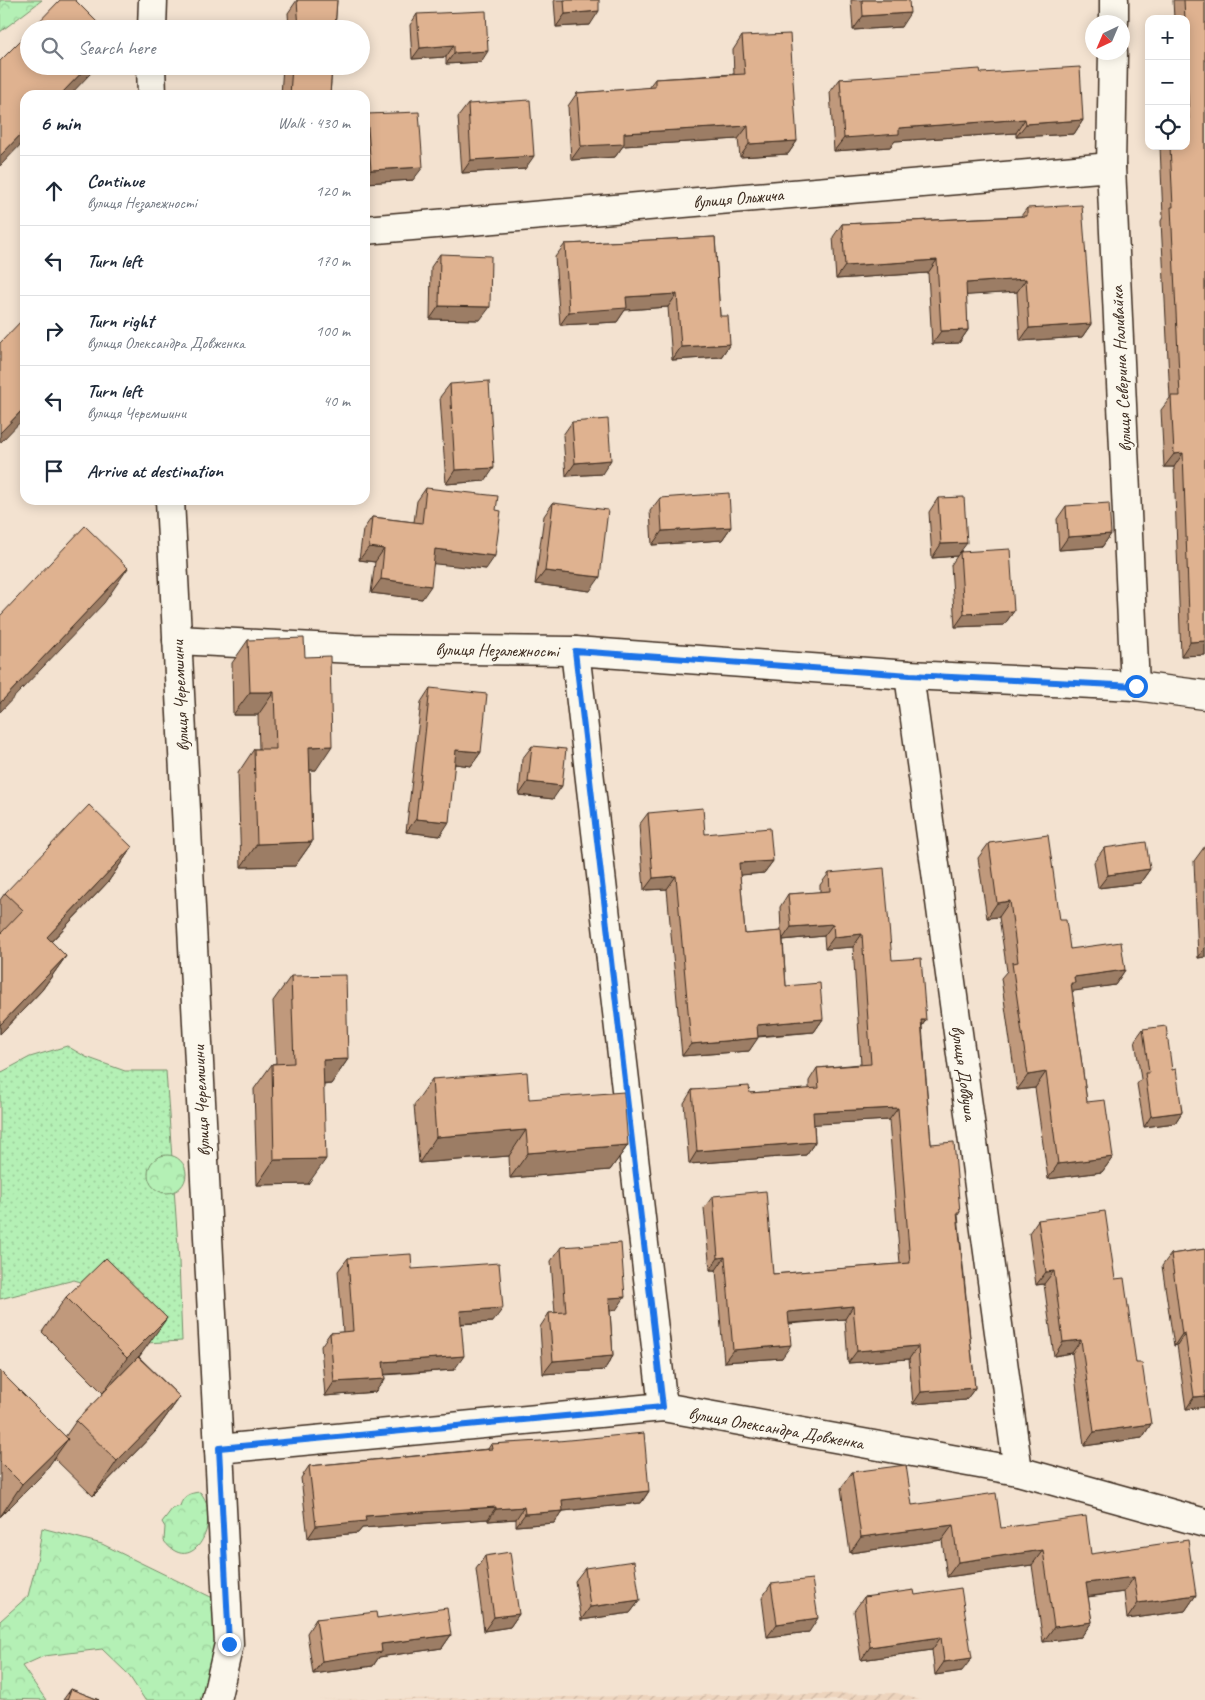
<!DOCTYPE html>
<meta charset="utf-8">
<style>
body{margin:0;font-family:Caveat,sans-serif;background:#f6f6f7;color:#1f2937}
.controls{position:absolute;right:15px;top:15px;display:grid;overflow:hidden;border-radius:10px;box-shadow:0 2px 12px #0003}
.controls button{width:45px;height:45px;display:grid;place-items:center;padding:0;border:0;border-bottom:1px solid #e0e1e3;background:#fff;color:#1f2937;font:25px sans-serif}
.compass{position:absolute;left:1085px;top:15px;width:45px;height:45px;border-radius:50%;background:#fff;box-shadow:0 2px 12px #0003;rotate:224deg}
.stop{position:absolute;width:15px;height:15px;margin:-11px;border:4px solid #1a73e8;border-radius:50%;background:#fff}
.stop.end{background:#1a73e8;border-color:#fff;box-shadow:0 1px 5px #0008}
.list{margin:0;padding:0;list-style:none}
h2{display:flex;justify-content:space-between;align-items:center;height:65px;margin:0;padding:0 20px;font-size:21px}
h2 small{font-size:16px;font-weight:400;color:#747a83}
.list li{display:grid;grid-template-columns:32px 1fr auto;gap:15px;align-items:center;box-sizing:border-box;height:70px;padding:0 20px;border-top:1px solid #e0e1e3}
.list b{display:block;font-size:19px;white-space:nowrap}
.list p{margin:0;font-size:16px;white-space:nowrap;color:#747a83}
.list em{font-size:16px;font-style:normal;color:#747a83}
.icon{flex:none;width:28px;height:28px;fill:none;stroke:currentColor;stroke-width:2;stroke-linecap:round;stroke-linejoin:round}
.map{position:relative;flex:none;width:1205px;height:1700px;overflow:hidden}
.search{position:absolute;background:#fff;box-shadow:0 2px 12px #0003;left:20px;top:20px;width:350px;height:55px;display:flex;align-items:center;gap:12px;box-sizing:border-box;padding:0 18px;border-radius:28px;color:#747a83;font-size:19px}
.panel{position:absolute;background:#fff;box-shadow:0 2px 12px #0003;left:20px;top:90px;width:350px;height:415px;border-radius:15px}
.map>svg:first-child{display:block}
.industrial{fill:url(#industrial-furrows)}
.grass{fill:url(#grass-dots);stroke:#788d6a}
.forest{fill:url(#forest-crowns);stroke:#788d6a}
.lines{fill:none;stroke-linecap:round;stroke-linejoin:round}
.minor-casing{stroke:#3b2a1e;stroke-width:31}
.minor{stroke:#fbf7ec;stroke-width:28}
.wall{fill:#c0997c;stroke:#3b2a1e}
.shaded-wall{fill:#9c7d65;stroke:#3b2a1e}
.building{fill:#dfb290;stroke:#3b2a1e}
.route{stroke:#1a73e8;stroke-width:6}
.labels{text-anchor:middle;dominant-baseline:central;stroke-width:4.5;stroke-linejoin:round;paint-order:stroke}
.street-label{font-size:18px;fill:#3b2a1e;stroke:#fbf7ec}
</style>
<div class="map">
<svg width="1205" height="1700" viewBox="0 0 1205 1700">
<defs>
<pattern id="industrial-furrows" width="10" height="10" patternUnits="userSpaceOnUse" patternTransform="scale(1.25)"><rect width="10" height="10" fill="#edd4bd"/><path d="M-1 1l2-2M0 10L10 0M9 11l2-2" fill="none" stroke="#ccb6a2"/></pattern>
<pattern id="grass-dots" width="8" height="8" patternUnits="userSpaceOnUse" patternTransform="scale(1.25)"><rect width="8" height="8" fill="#b4f0b5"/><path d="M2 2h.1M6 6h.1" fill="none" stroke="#9cce9b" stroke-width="1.8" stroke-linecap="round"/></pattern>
<pattern id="forest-crowns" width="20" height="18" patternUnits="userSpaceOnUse" patternTransform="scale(1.25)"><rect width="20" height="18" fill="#b4f0b5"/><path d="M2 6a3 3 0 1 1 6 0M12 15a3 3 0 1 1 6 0" fill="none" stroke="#9cce9b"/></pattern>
</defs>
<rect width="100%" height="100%" fill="#f3e2d0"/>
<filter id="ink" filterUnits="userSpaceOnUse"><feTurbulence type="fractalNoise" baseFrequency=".02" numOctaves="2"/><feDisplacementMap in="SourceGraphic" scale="10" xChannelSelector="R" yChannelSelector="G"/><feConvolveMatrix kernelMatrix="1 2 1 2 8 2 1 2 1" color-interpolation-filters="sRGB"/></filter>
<g filter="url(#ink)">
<path class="industrial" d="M897,1693L920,1700H317Z"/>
<path class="grass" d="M67,1046L86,1057L125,1071H166L179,1261L182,1341L146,1343L98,1287L74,1280L0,1299V1073L30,1057Z"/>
<g class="forest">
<path d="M0,0H42L0,32Z"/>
<circle cx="167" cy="1174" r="19"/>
<path d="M200,1492C223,1517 194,1580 164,1541L165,1527L162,1522L172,1509L180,1506C183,1496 189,1493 200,1492Z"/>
<path d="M42,1528L102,1544L215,1599L227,1700H145L128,1674L102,1649L44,1656L22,1666L46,1700L0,1699V1621L28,1596L38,1556Z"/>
</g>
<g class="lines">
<defs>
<g id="minor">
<path d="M1114,22V0"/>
<path d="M152,29L153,0"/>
<path d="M1113,52L1111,167L1135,686"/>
<path d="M151,66L152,95"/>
<path d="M365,230L1111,167"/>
<path d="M170,500L229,1644L216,1700"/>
<path d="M177,640L354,649L575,651L909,675L1135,686L1205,695"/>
<path d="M575,651L663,1407"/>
<path d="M909,675L1018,1471"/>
<path d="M219,1449L663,1407L1018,1471L1205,1523"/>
</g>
</defs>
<use href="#minor" class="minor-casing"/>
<use href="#minor" class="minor"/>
</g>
<g class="wall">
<path d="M297,0H337L335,29H289L288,13Z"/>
<path d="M554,0H599L590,25L556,27Z"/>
<path d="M851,0H909L901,27L853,30Z"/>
<path d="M1173,0H1205V655L1181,656L1174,467H1164L1161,410L1170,398L1161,221L1163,217L1160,146H1186V19H1174Z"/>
<path d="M417,14L481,62L446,64V57L412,59L410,25Z"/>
<path d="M742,36L797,141L788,154L740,157L738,139L623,146L615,157L571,160L568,106L577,93L648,88L655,79L734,74L733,50Z"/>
<path d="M283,66H332L330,95H281Z"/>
<path d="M981,73L1083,120L1074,134L1016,137V133L895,141L890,147L834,151L830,92L840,79Z"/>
<path d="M468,104L525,169L462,173L458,117Z"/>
<path d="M367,114L413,180L365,183V118Z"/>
<path d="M1027,208L1091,324L1082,337L1020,341L1017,292L966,295L968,330L959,343L932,344L928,273L836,279L833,237L842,224L1021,216Z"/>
<path d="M715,237L720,316L730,344L721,357L672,360L668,307L625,310L617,322L560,325L555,257L565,244Z"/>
<path d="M440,254L480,320L430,319L431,267Z"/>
<path d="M450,384L485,481L446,484L440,397Z"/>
<path d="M572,422L602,474L566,476L563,435Z"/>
<path d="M426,488L486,569L434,563L422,599L371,593L375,562L359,560L363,530L372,517L414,522L417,501Z"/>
<path d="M660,498L731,527L722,540L652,545L650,511Z"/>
<path d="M938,498L961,551L1014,611L1004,625L955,627L951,565L957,556L932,558L929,512Z"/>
<path d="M553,503L590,591L535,584L544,516Z"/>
<path d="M1066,506L1111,534L1102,547L1059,550L1057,519Z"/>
<path d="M248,640L305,657L316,770H310L312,842L295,866L241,867L238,773L254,749H259L258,715H233L232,663Z"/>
<path d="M430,688L481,752L471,766L455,764L440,836L406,832L421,702Z"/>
<path d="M532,746L553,799L519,795L522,759Z"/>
<path d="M648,813L705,834L773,861L764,873L740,875L745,934L781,931L780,907L788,894L820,892V885L829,873L892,960L926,1020L922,1026L931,1144L960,1212L958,1215L975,1388L966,1400L913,1404L909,1359L848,1363L845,1319L789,1324L782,1358L724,1362L716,1270H710L704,1208L713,1196L773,1274L900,1264L889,1120L814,1124L815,1142L806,1155L689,1164L684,1103L692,1090L750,1093L809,1089V1081L817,1068L861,1064L853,947L825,949L824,936L783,940L786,986L823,1019L814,1032L758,1037L749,1051L682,1056L667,889L644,890L639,825Z"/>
<path d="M989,843L1060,920L1070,949L1125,970L1115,985L1072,991L1087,1102L1113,1157L1102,1172L1048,1179L1035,1088L1017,1090L1001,978L1007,971L999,917L987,918L978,858Z"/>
<path d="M1205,846V957L1198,958L1194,861Z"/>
<path d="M132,847L108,882L51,942L66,956L42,990L0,1034V900L5,893Z"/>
<path d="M1104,848L1150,869L1140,883L1098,888L1094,862Z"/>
<path d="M291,976L348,1059L331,1084L324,1085L308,1184L257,1185L254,1089L272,1064L276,1063L273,1001Z"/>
<path d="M1143,1029L1172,1070L1182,1112L1175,1123L1144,1127L1137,1084L1141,1079L1135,1040Z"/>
<path d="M432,1079L529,1099L628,1145L610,1170L510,1178L509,1156L419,1163L414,1105Z"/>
<path d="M1038,1220L1115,1279L1151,1424L1142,1438L1084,1446L1072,1353L1054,1356L1044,1284L1036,1285L1029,1233Z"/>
<path d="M561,1247L616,1310L610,1311L613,1356L604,1370L543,1374L540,1327L549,1313H555L551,1261Z"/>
<path d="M1205,1249V1407L1186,1409L1177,1345L1174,1346L1162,1266L1171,1254Z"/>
<path d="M348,1258L412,1269L493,1322L461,1324L454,1370L384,1375L385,1379L375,1392L325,1396L321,1346L330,1333L343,1332L338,1271Z"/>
<path d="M66,1297L142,1353L139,1357L180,1397L155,1432L93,1496L54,1458L43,1474L0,1517V1371L65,1437L76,1421L130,1366L103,1393L42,1332Z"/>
<path d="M558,1441L649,1491L641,1503L563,1511L554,1523L516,1526V1519L488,1521V1519L362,1528L358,1533L308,1538L301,1478L309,1466L488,1449L491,1444Z"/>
<path d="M852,1472L912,1505L1091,1554L1196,1595L1185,1611L1127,1619L1124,1592L1088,1597L1092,1622L1081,1637L1043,1642L1032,1565L947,1577L942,1540L850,1553L841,1488Z"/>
<path d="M485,1556L519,1614L510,1627L484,1631L476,1569Z"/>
<path d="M585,1568L640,1600L630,1613L581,1620L575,1581Z"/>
<path d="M771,1584L809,1632L767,1637L762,1598Z"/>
<path d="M915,1595L962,1671L935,1675L932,1650L861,1660L854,1611L864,1597Z"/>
<path d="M377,1618L451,1635L442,1648L379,1657L373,1666L313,1674L307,1633L316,1619Z"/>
<path d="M71,1689L99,1700H63Z"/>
</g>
<g class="shaded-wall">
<path d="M599,11L590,25L556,27L565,14Z"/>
<path d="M910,13L901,27L853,30L863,16Z"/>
<path d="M454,45L446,57L412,59L420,48Z"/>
<path d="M488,51L481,62L446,64L454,53Z"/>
<path d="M88,66H96L90,74L70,95H60Z"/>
<path d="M1025,119L1016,133L895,141L890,147L834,151L844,138L899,128Z"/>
<path d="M1083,120L1074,134L1016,137L1026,124Z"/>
<path d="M748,126L738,139L623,146L615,157L571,160L581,146L624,133Z"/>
<path d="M25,130V140L0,166V156Z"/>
<path d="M797,141L788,154L740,157L749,144Z"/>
<path d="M534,156L525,169L462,173L471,160Z"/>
<path d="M423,167L413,180L365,183V178L371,170Z"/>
<path d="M937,260L928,273L836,279L845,266Z"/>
<path d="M1026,279L1017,292L957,296L966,283Z"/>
<path d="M677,294L668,307L625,310L617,322L560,325L569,312L626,297Z"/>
<path d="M439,306L490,307L480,320L430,319Z"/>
<path d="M1091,324L1082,337L1020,341L1029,328Z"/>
<path d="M968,330L959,343L932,344L941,331Z"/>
<path d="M730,344L721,357L672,360L681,347Z"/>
<path d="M25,407V417L0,443V433Z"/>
<path d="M1183,453L1174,467H1164L1174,454Z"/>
<path d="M611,460L602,474L566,476L575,463Z"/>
<path d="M494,468L485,481L446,484L455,470Z"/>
<path d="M731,527L722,540L652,545L662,531Z"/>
<path d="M1111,534L1102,547L1059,550L1068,537Z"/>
<path d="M967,543L957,556L932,558L941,544Z"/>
<path d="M369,547L384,549L375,562L359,560Z"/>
<path d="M435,549L495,556L486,569L426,563Z"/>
<path d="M128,568L104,603L0,712V703Z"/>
<path d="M545,571L600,577L590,591L535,584Z"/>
<path d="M381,579L431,586L422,599L371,593Z"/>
<path d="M1014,611L1004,625L955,627L964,614Z"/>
<path d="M1205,641V655L1181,656L1190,642Z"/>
<path d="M250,692H274L258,715H233Z"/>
<path d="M332,746L316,770H293L309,747Z"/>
<path d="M456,750L481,752L471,766L447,763Z"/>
<path d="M528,782L562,786L553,799L519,795Z"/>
<path d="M416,819L449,822L440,836L406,832Z"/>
<path d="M312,842L295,866L241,867L257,844Z"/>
<path d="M132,847L108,882L22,972L47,937Z"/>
<path d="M773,861L764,873L730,876L739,863Z"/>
<path d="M1150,869L1140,883L1098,888L1108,875Z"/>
<path d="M676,876L667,889L644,890L653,878Z"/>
<path d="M1010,901L999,917L987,918L997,903Z"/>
<path d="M833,924L824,936L782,940L791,927Z"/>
<path d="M862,934L853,947L825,949L834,937Z"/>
<path d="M1205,947V957L1198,958Z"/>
<path d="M66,956L42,990L0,1034V1025Z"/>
<path d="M1125,970L1115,985L1068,992L1064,998L1074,977Z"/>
<path d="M823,1019L814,1032L748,1037L757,1025Z"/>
<path d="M921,1020H926L917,1032Z"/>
<path d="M758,1038L749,1051L682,1056L691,1044Z"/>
<path d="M348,1059L331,1084L305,1085L323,1060Z"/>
<path d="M1046,1072L1035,1088L1017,1090L1028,1075Z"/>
<path d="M898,1108L889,1120L804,1125L813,1112Z"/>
<path d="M1182,1112L1175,1123L1144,1127L1151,1116Z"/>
<path d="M526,1130L509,1156L419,1163L436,1137Z"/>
<path d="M815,1142L806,1155L689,1164L697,1151Z"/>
<path d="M628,1145L610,1170L510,1178L528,1153Z"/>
<path d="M1113,1157L1102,1172L1048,1179L1058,1164Z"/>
<path d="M326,1159L308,1184L257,1185L274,1160Z"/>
<path d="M725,1257L716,1270H710L718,1258Z"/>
<path d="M1054,1271L1044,1284L1036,1285L1046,1272Z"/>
<path d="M625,1297L616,1310L600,1311L609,1298Z"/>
<path d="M853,1306L845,1319L779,1324L788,1312Z"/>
<path d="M503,1308L493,1322L451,1324L460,1311Z"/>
<path d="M167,1318L142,1353L103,1393L127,1358Z"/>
<path d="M1185,1333L1177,1345L1174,1346L1182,1334Z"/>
<path d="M1081,1340L1072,1353L1054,1356L1063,1342Z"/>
<path d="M791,1345L782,1358L724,1362L733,1350Z"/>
<path d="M918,1346L909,1359L848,1363L857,1351Z"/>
<path d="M464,1356L454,1370L374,1375L383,1362Z"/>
<path d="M613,1356L604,1370L543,1374L553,1361Z"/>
<path d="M385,1379L375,1392L325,1396L334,1382Z"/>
<path d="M975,1388L966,1400L913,1404L921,1392Z"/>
<path d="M1205,1396V1407L1186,1409L1194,1397Z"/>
<path d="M180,1397L155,1432L93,1496L117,1461Z"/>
<path d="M1151,1424L1142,1438L1084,1446L1094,1432Z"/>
<path d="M68,1439L43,1474L0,1517L22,1484Z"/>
<path d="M649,1491L641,1503L554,1512L562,1500Z"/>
<path d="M496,1507L488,1519L362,1528L358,1533L308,1538L316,1526L365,1516Z"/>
<path d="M524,1507L516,1519L488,1521L496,1509Z"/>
<path d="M563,1511L554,1523L516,1526L525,1514Z"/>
<path d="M953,1525L942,1540L850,1553L861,1537Z"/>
<path d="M1043,1550L1032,1565L947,1577L958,1562Z"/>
<path d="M1134,1577L1124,1592L1076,1598L1086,1583Z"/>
<path d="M1196,1595L1185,1611L1127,1619L1138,1603Z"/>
<path d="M640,1600L630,1613L581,1620L590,1607Z"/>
<path d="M519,1614L510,1627L484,1631L494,1617Z"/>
<path d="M818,1618L809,1632L767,1637L777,1624Z"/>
<path d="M1092,1622L1081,1637L1043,1642L1054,1627Z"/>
<path d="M451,1635L442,1648L379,1657L373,1666L313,1674L322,1661L381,1644Z"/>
<path d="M941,1637L932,1650L861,1660L870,1647Z"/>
<path d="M972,1658L962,1671L935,1675L944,1662Z"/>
</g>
<g class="building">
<path d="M60,0H75L104,29H32Z"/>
<path d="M297,0H337L335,29H299Z"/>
<path d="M564,0H599V11L565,14Z"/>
<path d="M862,0H909L910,13L863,16Z"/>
<path d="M1184,0H1205V641L1190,642L1183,453L1174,454L1171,396H1180L1171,207H1173L1170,146H1186V121H1189L1186,55V19H1185Z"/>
<path d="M486,11L488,51L454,53V45L420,48L417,14Z"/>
<path d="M29,32V66H88L60,95H25V130L0,156V61Z"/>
<path d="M790,34L797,141L749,144L748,126L624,133V144L581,146L577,93L655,87V79L745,74L742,36Z"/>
<path d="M292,66H332L330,95H290Z"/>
<path d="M1080,67L1083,120L1026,124L1025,119L899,128V134L844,138L840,79L980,69L981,73Z"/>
<path d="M530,100L534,156L471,160L468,104Z"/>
<path d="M419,112L423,167L371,170L367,114Z"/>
<path d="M1082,205L1091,324L1029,328L1026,279L966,283L968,330L941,331L937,260L845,266L842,224L1027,216V208Z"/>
<path d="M715,237L720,316H728L730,344L681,347L677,294L626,297L627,308L569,312L565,244Z"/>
<path d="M440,254L491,256L490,307L439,306Z"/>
<path d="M25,317V407L0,433V343Z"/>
<path d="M489,381L494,468L455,470L450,384Z"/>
<path d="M608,419L611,460L575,463L572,422Z"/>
<path d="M426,488L498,496L496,510L501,511L495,556L435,549L431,586L381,579L384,549L369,547L372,517L422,523Z"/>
<path d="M729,493L731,527L662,531L660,498Z"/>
<path d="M964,497L967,543L941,544L938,498Z"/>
<path d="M553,503L608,510L600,577L545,571Z"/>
<path d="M1109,503L1111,534L1068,537L1066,506Z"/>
<path d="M85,526L128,568L0,703V616Z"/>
<path d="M1010,549L1014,611L964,614L960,552Z"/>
<path d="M304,638L305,657L330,656L332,746L309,747L312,842L257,844L254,749H276L274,692H250L248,640Z"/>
<path d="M430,688L487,694L481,752L456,750L449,822L416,819Z"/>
<path d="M532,746L566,749L562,786L528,782Z"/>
<path d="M89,805L132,847L47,937L66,956L0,1025V934L23,910L5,893Z"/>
<path d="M703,808L705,834L770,828L773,861L739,863L745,934L782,931L786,986L820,983L823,1019L757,1025L758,1038L691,1044L676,876L653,878L648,813Z"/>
<path d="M1048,835L1060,920H1066L1070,949L1121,942L1125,970L1074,977L1075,983H1071L1087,1102L1105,1100L1113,1157L1058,1164L1046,1072L1028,1075L1012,963L1018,962L1010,901L997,903L989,843Z"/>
<path d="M1146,842L1150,869L1108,875L1104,848Z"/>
<path d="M884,868L892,960L921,958L926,1020H921L931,1144L954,1142L960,1212H957L975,1388L921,1392L918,1346L857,1351L853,1306L788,1312L791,1345L733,1350L725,1257L718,1258L713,1196L766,1191L773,1274L910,1263L898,1108L813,1112L815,1142L697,1151L692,1090L749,1086L750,1093L819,1088L817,1068L871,1064L862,934L834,937L833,924L791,927L788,894L830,891L829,873Z"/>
<path d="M346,975L348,1059L323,1060L326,1159L274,1160L272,1064L294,1063L291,976Z"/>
<path d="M1166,1026L1172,1070L1176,1069L1182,1112L1151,1116L1145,1073H1149L1143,1029Z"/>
<path d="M527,1072L529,1099L624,1092L628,1145L528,1153L526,1130L436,1137L432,1079Z"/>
<path d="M1105,1211L1115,1279L1124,1278L1136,1363H1142L1151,1424L1094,1432L1081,1340L1063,1342L1054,1271L1046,1272L1038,1220Z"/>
<path d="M621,1243L625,1297L609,1298L613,1356L553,1361L549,1313L566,1312L561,1247Z"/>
<path d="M1205,1249V1396L1194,1397L1185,1333L1182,1334L1171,1254Z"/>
<path d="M411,1254L412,1269L499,1263L503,1308L460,1311L464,1356L383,1362L385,1379L334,1382L330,1333L353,1331L348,1258Z"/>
<path d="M106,1258L167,1318L127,1358L66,1297Z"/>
<path d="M138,1357L180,1397L117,1461L76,1421Z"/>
<path d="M0,1371L68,1439L22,1484L0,1462Z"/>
<path d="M644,1433L649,1491L562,1500L563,1511L525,1514L524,1507L496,1509V1507L365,1516L366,1521L316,1526L309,1466L492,1449L491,1444L558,1440V1441Z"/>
<path d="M906,1465L912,1505L996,1493L1001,1528L1086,1516L1091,1554L1188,1540L1196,1595L1138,1603L1134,1577L1086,1583L1092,1622L1054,1627L1043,1550L958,1562L953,1525L861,1537L852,1472Z"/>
<path d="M510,1552L519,1614L494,1617L485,1556Z"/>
<path d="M634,1561L640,1600L590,1607L585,1568Z"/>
<path d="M812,1579L818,1618L777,1624L771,1584Z"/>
<path d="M961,1588L972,1658L944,1662L941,1637L870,1647L864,1597L914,1590L915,1595Z"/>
<path d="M447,1608L451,1635L381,1644L382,1652L322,1661L316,1619L376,1612L377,1618Z"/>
<path d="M71,1689L99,1700H67Z"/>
</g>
</g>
<g class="lines" filter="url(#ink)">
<path class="route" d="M229,1644L219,1448L663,1407L575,651L910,675L1136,686"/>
</g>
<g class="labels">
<g class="street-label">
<text transform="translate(738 198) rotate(-5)">вулиця Ольжича</text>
<text transform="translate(1121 369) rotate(-93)">вулиця Северина Наливайка</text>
<text transform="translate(497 650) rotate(1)">вулиця Незалежності</text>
<text transform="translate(180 696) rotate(-93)">вулиця Черемшини</text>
<text transform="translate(964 1073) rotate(82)">вулиця Довбуша</text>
<text transform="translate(201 1101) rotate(-93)">вулиця Черемшини</text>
<text transform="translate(776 1428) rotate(10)">вулиця Олександра Довженка</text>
</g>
</g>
</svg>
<div class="controls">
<button>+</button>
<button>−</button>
<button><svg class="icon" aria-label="locate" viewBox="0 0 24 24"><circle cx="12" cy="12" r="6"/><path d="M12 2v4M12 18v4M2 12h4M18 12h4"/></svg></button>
</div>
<svg class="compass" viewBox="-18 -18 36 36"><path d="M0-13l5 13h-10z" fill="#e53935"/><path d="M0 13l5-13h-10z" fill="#747a83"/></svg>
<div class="stop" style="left:1136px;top:686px"></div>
<div class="stop end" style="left:229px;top:1644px"></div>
<div class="search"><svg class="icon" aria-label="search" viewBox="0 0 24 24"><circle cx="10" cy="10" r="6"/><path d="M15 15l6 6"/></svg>Search here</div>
<section class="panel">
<h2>6 min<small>Walk · 430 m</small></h2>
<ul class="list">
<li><svg class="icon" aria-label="ahead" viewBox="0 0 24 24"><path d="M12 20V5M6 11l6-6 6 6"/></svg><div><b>Continue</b><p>вулиця Незалежності</p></div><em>120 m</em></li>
<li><svg class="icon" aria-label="left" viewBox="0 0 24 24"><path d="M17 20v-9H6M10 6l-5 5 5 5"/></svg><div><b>Turn left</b></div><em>170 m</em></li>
<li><svg class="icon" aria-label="right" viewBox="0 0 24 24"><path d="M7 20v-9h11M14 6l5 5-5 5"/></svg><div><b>Turn right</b><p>вулиця Олександра Довженка</p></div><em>100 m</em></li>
<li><svg class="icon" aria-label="left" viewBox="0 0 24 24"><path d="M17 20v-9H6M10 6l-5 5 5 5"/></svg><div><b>Turn left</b><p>вулиця Черемшини</p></div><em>40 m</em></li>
<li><svg class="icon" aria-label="arrive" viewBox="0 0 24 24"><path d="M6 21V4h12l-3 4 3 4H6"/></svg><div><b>Arrive at destination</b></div></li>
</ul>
</section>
</div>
